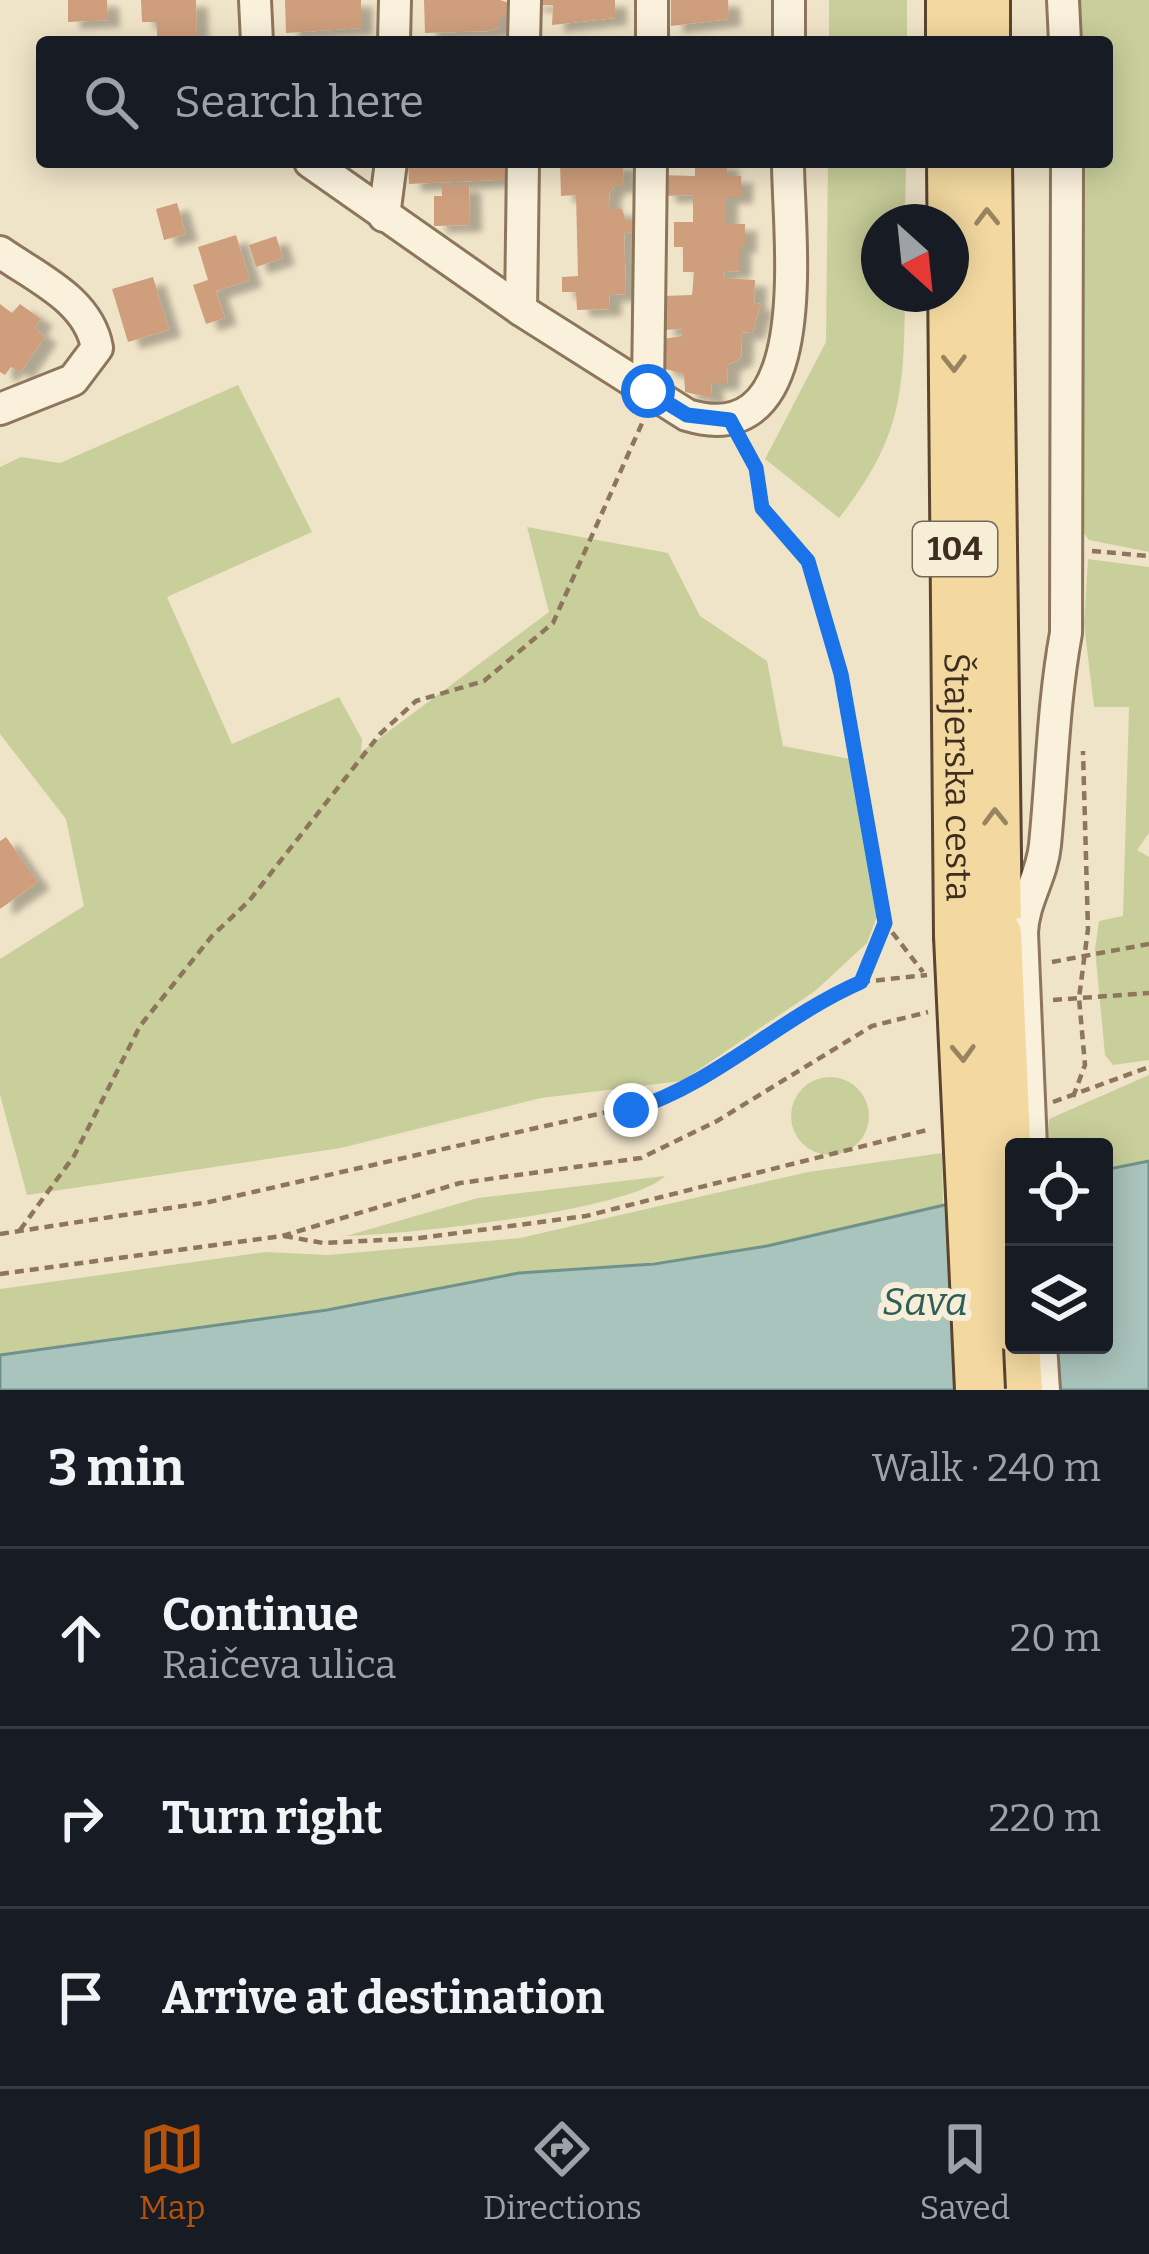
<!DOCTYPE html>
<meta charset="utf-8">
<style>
body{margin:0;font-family:Bitter,serif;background:#242831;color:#f1f3f6}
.controls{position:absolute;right:36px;bottom:36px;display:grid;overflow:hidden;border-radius:12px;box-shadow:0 6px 30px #0003}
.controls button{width:108px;height:108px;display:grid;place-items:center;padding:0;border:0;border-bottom:3px solid #363941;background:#171b24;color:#f1f3f6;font:60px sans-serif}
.compass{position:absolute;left:861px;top:204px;width:108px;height:108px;border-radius:50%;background:#171b24;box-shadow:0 6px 30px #0003;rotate:153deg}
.stop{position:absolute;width:36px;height:36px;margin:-27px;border:9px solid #1a73e8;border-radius:50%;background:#fff}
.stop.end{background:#1a73e8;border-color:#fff;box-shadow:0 3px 12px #0008}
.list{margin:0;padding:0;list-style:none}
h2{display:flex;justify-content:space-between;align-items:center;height:156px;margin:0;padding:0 48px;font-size:51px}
h2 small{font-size:39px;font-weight:400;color:#9ea1a6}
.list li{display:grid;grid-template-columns:78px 1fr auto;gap:36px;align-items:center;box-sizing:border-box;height:180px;padding:0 48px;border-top:3px solid #363941}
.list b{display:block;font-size:45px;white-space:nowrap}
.list p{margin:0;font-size:39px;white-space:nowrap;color:#9ea1a6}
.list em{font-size:39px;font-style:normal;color:#9ea1a6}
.icon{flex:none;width:66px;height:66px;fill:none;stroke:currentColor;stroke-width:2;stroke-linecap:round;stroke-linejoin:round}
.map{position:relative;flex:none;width:1149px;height:1390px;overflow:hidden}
.search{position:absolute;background:#171b24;box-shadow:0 6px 30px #0003;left:36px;right:36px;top:36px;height:132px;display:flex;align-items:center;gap:30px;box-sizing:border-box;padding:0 42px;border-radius:12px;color:#9ea1a6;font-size:45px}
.sheet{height:696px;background:#171b24}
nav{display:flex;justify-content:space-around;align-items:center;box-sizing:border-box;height:168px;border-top:3px solid #363941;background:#171b24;font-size:33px;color:#9ea1a6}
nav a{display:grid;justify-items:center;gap:6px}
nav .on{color:#b45309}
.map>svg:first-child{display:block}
.green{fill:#c9cf9b}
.water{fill:#a9c4bc;stroke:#6f938a;stroke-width:3}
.building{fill:#cf9f7d;filter:url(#shadow)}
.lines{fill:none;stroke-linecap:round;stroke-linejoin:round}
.street-casing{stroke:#8d765c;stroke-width:36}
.primary-casing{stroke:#5b4430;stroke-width:54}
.path{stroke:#8d765c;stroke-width:4.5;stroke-dasharray:9 6;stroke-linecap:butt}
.street{stroke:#faf1dc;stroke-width:30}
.primary{stroke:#f3d9a0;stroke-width:48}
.street-bridge-casing{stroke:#8d765c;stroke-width:36;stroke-linecap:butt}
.primary-bridge-casing{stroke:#5b4430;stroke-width:54;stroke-linecap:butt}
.street-bridge{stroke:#faf1dc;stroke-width:30}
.primary-bridge{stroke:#f3d9a0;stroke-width:48}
.oneway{stroke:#988460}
.route{stroke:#1a73e8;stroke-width:15}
.labels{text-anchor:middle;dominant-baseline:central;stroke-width:12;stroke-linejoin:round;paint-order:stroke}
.shield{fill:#f7eed8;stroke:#756857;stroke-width:3}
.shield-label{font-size:33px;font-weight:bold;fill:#3d2e20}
.street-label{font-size:36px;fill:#3d2e20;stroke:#f7eed8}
.water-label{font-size:39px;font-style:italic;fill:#2f5d5a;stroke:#f7eed8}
</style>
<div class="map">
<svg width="1149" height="1390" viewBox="0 0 1149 1390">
<defs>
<filter id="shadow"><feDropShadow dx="12" dy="7" stdDeviation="3" flood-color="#0004"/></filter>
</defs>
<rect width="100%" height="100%" fill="#f0e4c8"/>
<g class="green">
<rect x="829" y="0" width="78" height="42"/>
<path d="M1078,0H1149V552L1089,540L1080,528L1079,162H1107V42H1080Z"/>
<path d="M828,162H906L905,222H879V294H905C904,393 902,438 839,518L765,459L826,342Z"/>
<path d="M238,385L312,532L167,597L232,744L339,697L362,739L361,752L549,612L527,527L668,553L700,616L767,661L783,746L850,759L881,905L867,943L815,991L682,1081L541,1098L341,1148L27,1195L0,1095V959L84,906L66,819L0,734V467L21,457L60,463Z"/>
<path d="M1088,559L1149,567V833L1137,850L1149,857V1060L1113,1065L1105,1055L1095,949L1099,921L1123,916L1129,707H1094L1084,624Z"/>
<path d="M1149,1075V1161L1104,1170V1147H1047L1049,1119Z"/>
<circle cx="830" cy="1116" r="39"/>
<path d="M942,1153L943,1207L767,1246L0,1355V1289L265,1252L328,1255L520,1238L808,1172Z"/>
<path d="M665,1176C631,1211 402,1235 346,1236L478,1198Z"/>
</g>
<path class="water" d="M1149,1161V1390H0V1355L327,1310L519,1273L654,1264L767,1246L1014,1189V1345H1104V1170Z"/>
<g class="building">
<path d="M68,0H107L108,20L68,22Z"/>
<path d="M141,0H196L197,42H157V22H142Z"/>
<path d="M285,0H361V28L286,33Z"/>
<path d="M424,0H500L512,4V17H500V28L488,31L425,33Z"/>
<path d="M531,0H615V18L552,25L553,5H531Z"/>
<path d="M671,0H728L729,19L671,26Z"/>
<path d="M472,36L473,42H440L439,38Z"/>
<path d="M408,162H512L513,179L409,184Z"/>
<path d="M560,162H623L624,186H614L609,194L610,209H622L626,221H638V232L624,233L626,294L609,295L610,309L577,310L576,292H562V277L578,276L576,195L561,196Z"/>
<path d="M695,162H727V176H741V197H726V224H745V246H739V271L724,272L725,278L755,280L754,303L761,304L752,333L742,332L741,358L728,365L727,383H711L712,398L685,392L684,374L662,368L663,339L682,336V329L662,330V296L692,295L694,272H683V247H674V222H693V195L664,196L661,175L695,176Z"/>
<path d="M442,185H469L470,225L434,226V196H442Z"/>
<path d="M177,203L186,234L164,240L156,209Z"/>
<path d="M236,235L250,280L216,291L225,318L206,324L193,285L208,280L198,247Z"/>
<path d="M276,236L283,258L256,267L249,245Z"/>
<path d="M153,277L169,330L128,342L112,289Z"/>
<path d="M0,304L12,313L20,304L41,319L35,328L45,337L21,372L11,367L5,375L0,372Z"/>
<path d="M6,837L38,882L0,909V841Z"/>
</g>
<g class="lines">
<defs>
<g id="street">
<path d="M255,0L257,42"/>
<path d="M1063,0L1065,42"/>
<path d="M394,42L395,0"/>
<path d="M524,42L525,0"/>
<path d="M652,42V0"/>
<path d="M789,42V0"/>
<path d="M310,162L521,310L687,415C819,455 788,236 788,162"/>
<path d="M384,216L391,162"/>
<path d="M0,252C37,278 89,300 97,348L73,380L0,409"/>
<path d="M521,310L523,162"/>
<path d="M648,390L651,162"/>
<path d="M1022,933C1023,901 1042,877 1045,845C1052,774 1053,704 1066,633L1067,162"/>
<path d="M1041,1345L1044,1390"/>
</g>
<g id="primary">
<path d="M951,0V42"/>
<path d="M985,0V42"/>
<path id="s1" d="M952,162L959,936"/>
<path d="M987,162L997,934"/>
<path d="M1015,1345L1018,1390"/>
</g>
</defs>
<use href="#street" class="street-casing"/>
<use href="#primary" class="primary-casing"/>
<g class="path">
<path d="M741,440L756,468L762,509L808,561L841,674L885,923L923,972"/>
<path d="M1092,551L1149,556"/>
<path d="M1052,962L1149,944"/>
<path d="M861,982L927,975"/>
<path d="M1053,1000L1149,993"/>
<path d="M1073,1097L1085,1065L1079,998L1088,929L1083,751"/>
<path d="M1053,1102L1149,1067"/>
<path d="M20,1230L74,1156L140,1026L212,936L249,901L380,734L416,701L484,681L553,623L643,421"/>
<path d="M0,1234L209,1202L669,1098L861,982L885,923"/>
<path d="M284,1236L323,1243L420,1238L586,1216L931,1129"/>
<path d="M0,1274L282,1236L460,1183L641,1158L717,1121L872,1026L928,1012"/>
</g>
<use href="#street" class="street"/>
<use href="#primary" class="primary"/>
<defs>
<path id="street-bridge" d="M1022,933L1031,1147"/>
<g id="primary-bridge">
<path d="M997,934L1014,1327"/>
<path d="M959,936L980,1390"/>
</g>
</defs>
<use href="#street-bridge" class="street-bridge-casing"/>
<use href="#primary-bridge" class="primary-bridge-casing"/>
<use href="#street-bridge" class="street-bridge"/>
<use href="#primary-bridge" class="primary-bridge"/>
</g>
<defs><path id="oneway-chevron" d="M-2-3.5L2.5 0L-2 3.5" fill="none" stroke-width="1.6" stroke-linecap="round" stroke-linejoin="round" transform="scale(3)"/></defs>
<g class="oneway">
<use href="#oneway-chevron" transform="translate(987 217) rotate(-91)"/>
<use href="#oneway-chevron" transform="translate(954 363) rotate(89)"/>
<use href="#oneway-chevron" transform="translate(995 817) rotate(-91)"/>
<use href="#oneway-chevron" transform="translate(963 1053) rotate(88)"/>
</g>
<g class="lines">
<path class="route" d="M631,1110C718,1082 779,1018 861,982L885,923L841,674L808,561L762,508L756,468L730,420L687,415L648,391"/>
</g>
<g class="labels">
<rect class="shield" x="913" y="522" width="84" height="54" rx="9"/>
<g class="shield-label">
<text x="955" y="549">104</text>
</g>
<g class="street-label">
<text stroke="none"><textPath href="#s1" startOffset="615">Štajerska cesta</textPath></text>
</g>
<g class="water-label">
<text x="925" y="1302">Sava</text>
</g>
</g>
</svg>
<div class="controls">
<button><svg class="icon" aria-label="locate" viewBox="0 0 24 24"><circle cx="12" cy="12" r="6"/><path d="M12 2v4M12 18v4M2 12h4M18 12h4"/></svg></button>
<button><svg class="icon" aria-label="layers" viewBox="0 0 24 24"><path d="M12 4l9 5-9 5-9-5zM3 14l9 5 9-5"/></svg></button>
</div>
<svg class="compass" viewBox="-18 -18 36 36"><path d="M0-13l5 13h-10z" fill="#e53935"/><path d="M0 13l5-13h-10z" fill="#9ea1a6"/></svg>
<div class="stop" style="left:648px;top:391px"></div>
<div class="stop end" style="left:631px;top:1110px"></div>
<div class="search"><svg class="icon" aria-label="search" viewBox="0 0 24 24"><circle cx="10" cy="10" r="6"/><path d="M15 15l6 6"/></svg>Search here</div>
</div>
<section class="sheet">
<h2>3 min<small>Walk · 240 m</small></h2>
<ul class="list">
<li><svg class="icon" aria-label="ahead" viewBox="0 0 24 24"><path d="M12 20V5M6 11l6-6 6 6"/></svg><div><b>Continue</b><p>Raičeva ulica</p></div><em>20 m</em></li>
<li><svg class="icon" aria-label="right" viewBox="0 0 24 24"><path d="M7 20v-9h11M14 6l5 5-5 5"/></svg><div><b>Turn right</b></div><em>220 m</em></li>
<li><svg class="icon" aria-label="arrive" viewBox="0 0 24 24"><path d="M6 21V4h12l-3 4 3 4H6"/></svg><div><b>Arrive at destination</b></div></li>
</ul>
</section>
<nav>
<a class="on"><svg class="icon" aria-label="map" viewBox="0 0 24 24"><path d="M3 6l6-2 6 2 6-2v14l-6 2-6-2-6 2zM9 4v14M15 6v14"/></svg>Map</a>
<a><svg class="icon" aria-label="directions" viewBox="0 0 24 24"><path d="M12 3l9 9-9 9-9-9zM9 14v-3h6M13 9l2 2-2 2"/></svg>Directions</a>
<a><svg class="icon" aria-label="saved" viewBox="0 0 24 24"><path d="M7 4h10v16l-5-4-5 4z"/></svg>Saved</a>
</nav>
